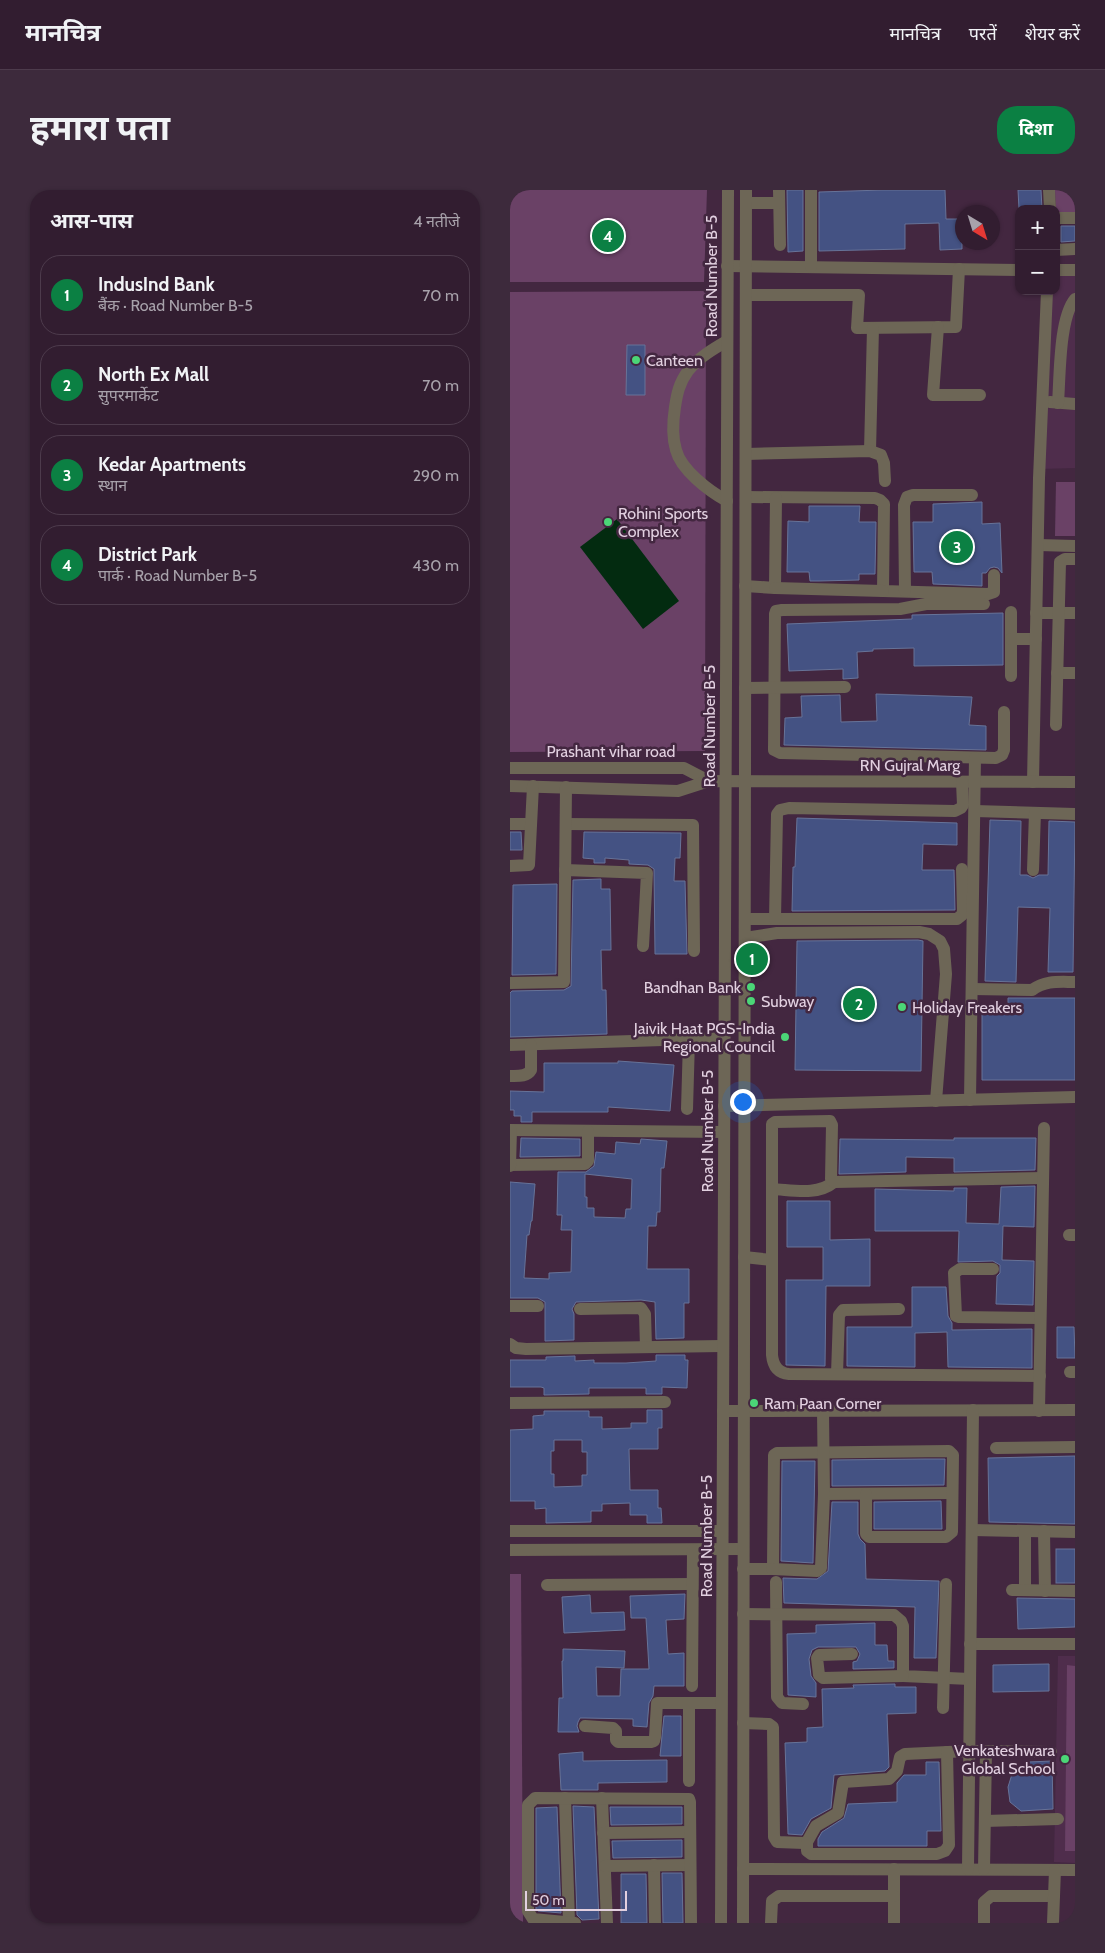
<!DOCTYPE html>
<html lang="hi">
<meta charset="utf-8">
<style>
body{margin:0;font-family:Cabin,"Noto Sans Devanagari",sans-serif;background:#3d2a3c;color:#f1f3f6}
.controls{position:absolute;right:15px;top:15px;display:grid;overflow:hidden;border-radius:10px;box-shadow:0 1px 4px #0004}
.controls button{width:45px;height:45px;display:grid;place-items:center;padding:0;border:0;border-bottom:1px solid #4d3b4c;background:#321d30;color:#f1f3f6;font:25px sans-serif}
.compass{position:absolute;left:445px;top:15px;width:45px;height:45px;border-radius:50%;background:#321d30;box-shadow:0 1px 4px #0004;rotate:142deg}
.scale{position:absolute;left:15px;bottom:12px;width:102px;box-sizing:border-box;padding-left:5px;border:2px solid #e2d0e0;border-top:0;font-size:14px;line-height:18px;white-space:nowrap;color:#e2d0e0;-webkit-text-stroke:4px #432740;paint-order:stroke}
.you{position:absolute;left:232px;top:911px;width:18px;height:18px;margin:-12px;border:4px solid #fff;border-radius:50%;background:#1a73e8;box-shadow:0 0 0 8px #1a73e833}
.badge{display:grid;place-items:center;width:32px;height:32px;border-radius:50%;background:#0b8043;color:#fff;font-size:16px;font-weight:700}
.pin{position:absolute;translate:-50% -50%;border:2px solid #fff;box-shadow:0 1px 5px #0006}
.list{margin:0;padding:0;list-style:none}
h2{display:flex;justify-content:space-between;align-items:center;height:65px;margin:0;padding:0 20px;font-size:21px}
h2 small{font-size:16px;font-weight:400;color:#a8a2ab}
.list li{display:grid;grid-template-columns:32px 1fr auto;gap:15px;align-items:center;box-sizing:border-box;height:80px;margin:0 10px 10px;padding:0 10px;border:1px solid #4d3b4c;border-radius:20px}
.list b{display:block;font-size:19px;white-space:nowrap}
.list p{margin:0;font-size:16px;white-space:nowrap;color:#a8a2ab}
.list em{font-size:16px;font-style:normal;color:#a8a2ab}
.map{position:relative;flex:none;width:565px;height:1733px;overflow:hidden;border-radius:20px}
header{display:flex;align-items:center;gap:30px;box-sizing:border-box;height:70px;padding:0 25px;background:#321d30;border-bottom:1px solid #4d3b4c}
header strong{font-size:24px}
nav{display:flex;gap:28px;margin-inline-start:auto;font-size:18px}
.intro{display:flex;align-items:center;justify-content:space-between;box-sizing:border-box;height:120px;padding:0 30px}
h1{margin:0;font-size:35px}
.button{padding:12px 22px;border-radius:20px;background:#0b8043;color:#fff;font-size:18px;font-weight:700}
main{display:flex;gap:30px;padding:0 30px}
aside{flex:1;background:#321d30;border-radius:20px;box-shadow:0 1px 4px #0004}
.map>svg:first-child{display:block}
.built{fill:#4f2d4c}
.green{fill:#6a4166}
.water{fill:#032b10}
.building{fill:#445283;stroke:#677398;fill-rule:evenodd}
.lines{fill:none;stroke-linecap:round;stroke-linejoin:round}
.minor{stroke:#6d6656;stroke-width:12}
.poi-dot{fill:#4bd677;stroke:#432740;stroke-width:2}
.labels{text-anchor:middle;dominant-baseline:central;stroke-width:5;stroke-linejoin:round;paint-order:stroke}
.street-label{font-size:16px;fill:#e2d0e0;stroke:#432740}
.poi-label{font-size:16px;fill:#e2d0e0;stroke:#432740;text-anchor:start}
</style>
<header>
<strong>मानचित्र</strong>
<nav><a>मानचित्र</a><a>परतें</a><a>शेयर करें</a></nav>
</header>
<div class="intro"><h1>हमारा पता</h1><a class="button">दिशा</a></div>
<main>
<aside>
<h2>आस-पास<small>4 नतीजे</small></h2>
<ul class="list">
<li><span class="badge">1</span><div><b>IndusInd Bank</b><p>बैंक · Road Number B-5</p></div><em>70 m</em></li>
<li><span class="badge">2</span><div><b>North Ex Mall</b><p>सुपरमार्केट</p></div><em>70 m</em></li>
<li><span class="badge">3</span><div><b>Kedar Apartments</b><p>स्थान</p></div><em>290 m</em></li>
<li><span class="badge">4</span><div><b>District Park</b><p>पार्क · Road Number B-5</p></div><em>430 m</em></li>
</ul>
</aside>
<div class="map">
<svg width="565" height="1733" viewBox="0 0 565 1733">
<rect width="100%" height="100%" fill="#432740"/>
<g class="built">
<path d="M546,81L565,82V278L529,279L537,101H546Z"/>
<path d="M548,1466H565V1673L544,1672Z"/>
</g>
<g class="green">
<path d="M0,0H197L194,92H0Z"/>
<path d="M545,0H565V24H546Z"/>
<path d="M196,101L195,561L0,562V102Z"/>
<path d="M546,292H565V346H545Z"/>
<path d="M0,1384H11L13,1733H0Z"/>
<path d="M557,1475L565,1476V1661H555Z"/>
</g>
<path class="water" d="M107,329L169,411L133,439L70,357Z"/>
<g class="building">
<path d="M277,0H293V61L278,62Z"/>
<path d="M373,0H435L436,29H452V59L430,60L429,33L395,34V59L309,61V2Z"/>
<path d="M508,0H531L532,19H509Z"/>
<path d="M551,36H565V51L551,52Z"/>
<path d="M117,155H135V205H116Z"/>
<path d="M472,312V334L490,333L492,383L488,378L484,377L480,378L476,383H472V396L423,394L422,382H404L403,332H423V314Z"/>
<path d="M299,316H350L349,332H366L365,384H349V390L309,391H300L299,382H277L278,331L299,332Z"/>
<path d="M493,423V475L404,476V458L363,459V461L347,462L348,488L333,489V479L279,481L277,434L402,429V425Z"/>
<path d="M366,504L462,507L459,535L476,536V560L274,555L275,528L292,527L291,506L330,505L331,532L367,531Z"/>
<path d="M287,628L447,633V655L413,654L412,680H444L445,720L282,721L283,677H285Z"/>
<path d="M480,630L511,631L510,685H517L523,688L529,685H538L539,631L565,632L563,782H538L540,718L508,717L506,792L475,791Z"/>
<path d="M0,642H11L12,660H0Z"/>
<path d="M74,642L171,643L170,668H165L164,691H175L177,764H145L144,679L138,675L119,674V670L95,668V673H84V669L73,668Z"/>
<path d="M91,689V699H100L101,760H91L92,800H96L97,844L0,847V803L2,801L54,800L61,796L63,690Z"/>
<path d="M47,694L46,784L2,785L3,695Z"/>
<path d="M408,750L413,751L411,881L285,880L287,751Z"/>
<path d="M498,808H565V890H472V819H498Z"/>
<path d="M108,871L164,875L160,921L98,917V922H22V932H11V926H4V920H0V901L34,902V873H108Z"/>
<path d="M11,948L70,949V966L10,967Z"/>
<path d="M444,948H526L525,980L444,982V968L396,967V982L329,984L330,949L444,950Z"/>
<path d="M131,949L157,951L154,978H151L150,1022H147L146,1036H138L137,1079H179V1113H174V1148L146,1149L145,1112L131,1110L66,1112L62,1119L64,1124V1150L35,1151V1112L28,1108H0V992L25,994L22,1031H21L19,1045H17L14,1088L39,1089V1083L61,1082L62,1040H51L52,1025H47L48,982H76L84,976L86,962L105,964L106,952L130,954ZM75,984L122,989L121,1019H116L115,1028L84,1027V1018H77V1007H75Z"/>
<path d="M525,996L524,1037L493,1036L492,1070L524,1071L523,1115L486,1114L487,1086L490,1083V1075L483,1071L448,1072L449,1041H365V999L444,1001V998H457L456,1033L489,1034L491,997Z"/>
<path d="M277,1011H320V1050L360,1049V1096H316L315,1176L276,1175V1090H313V1057H277Z"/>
<path d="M402,1097H436L438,1126L442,1133V1140L522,1139V1178L438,1177L437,1142L405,1143V1177L337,1176V1137H402Z"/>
<path d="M547,1137H564L565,1168H547Z"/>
<path d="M146,1165H175V1170H178L177,1198L152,1197V1204H136V1198H79V1204L34,1205V1198L31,1197H0V1170H36V1167L65,1166V1171L84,1170V1173H116L146,1171Z"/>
<path d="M137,1220H152V1238H148V1259H119L120,1300H148V1318H151L152,1333H137V1325H120V1313L92,1314V1321H81V1332L36,1333V1318L25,1319V1311H0V1240L23,1239V1226L34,1225V1221H79V1227H92V1239L121,1238V1233H137ZM44,1250H72V1262H77V1285H72V1296L44,1297V1284H41V1261H44Z"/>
<path d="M565,1266V1334L479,1332L478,1268Z"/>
<path d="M415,1269H435L434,1295L322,1296V1270Z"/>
<path d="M272,1271H305L303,1373L271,1371Z"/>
<path d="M431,1311L432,1339H364V1312Z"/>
<path d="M322,1312H348V1344L350,1349L355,1354L356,1389L429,1391L426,1468H404L405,1417L274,1413L273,1388L307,1389L318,1381Z"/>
<rect x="546" y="1359" width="19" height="34"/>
<path d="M175,1404L174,1429L156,1430L158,1464L174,1463V1496H144L143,1506L139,1513L137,1537L123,1536V1529L75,1528H70L68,1532L67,1536L69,1542H48L49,1508H53L52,1471H53V1459L115,1461L114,1478L86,1477L87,1506H110L111,1479H139L136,1428H121L120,1406Z"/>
<path d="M80,1405L81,1423L114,1422L115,1440L54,1443L52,1407Z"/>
<path d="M507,1408L565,1409V1437L508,1439Z"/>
<path d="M365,1433V1455H377L378,1471H384V1478L343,1479V1472L347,1471L350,1464L346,1457H308L302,1460L299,1469L301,1486L306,1493V1507L278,1505L277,1444L306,1443V1435Z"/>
<path d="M539,1474V1501L483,1502V1475Z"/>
<path d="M385,1494V1497H406V1523L377,1524L379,1577L375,1581L324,1585L321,1618L301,1629L292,1645L278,1644L275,1553L297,1552V1538L313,1537L312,1499L344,1498L343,1495Z"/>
<path d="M154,1526H171V1566H150Z"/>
<path d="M73,1562V1571L157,1570V1592L88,1593V1600H51L49,1564Z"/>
<path d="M542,1571L543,1619L511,1621L500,1612L498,1597L503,1581L518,1580V1572Z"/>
<path d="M416,1572H429L431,1641H417V1656H308V1649L312,1642L334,1628L338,1614L387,1612V1593L394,1585H416Z"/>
<path d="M63,1616L84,1617L89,1729L72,1730L67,1725Z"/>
<path d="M47,1617L51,1723L28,1721L26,1719V1618Z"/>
<path d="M100,1617H172V1634L101,1635Z"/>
<path d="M172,1650V1667L103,1668L102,1651Z"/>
<path d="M152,1683H172L173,1733H153Z"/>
<path d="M111,1684H136L137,1733H111Z"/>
</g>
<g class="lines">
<g class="minor">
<path d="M269,0L270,55"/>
<path d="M539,0L540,19"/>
<path d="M236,13H269"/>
<path d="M546,28H565"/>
<path d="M546,60L565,59"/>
<path d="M217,76L509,80"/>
<path d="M301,77V0"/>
<path d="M546,80H565"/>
<path d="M236,105H349L347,138L446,137L449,79"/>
<path d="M428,137L423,205H470"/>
<path d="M540,212L565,214"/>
<path d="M548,213C550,187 549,128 565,109"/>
<path d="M360,261L363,138"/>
<path d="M236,264L360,261L371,265L374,273L375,291"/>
<path d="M236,307L365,308L370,310L374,314L373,401L478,404L484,402V385"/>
<path d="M217,311C199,301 171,280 166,260C162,247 163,230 165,217C167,204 169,193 178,181C188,168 203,159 217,151"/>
<path d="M528,355L565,356"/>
<path d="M235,396L265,398L266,308"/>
<path d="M265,398L373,401"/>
<path d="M395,401L394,315L397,307L403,305H462"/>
<path d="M474,414H416L390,419L272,420L266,421L265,424L264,560L270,563L486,568L492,565L494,560V522"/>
<path d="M501,422V486"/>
<path d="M526,423H565"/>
<path d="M501,449H526"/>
<path d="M547,483H565"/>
<path d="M235,498L335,497"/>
<path d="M546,535L550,372L555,369H565"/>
<path d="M0,578H174L199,591"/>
<path d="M523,592L529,288L537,101"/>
<path d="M0,596L168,601L199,591L565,592"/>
<path d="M465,621L565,624"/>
<path d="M0,634H21"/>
<path d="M56,634L183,635L184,761"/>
<path d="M0,676L19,675L23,596"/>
<path d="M55,680L137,683L133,756"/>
<path d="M523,680L525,623"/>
<path d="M235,729H447L452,725L453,721L452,679"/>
<path d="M265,729L267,624L270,620L279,618L445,621L451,618L453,615L452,592"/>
<path d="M235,748L267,743L409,742L419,744L430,751L434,759L436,784L426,911"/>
<path d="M0,793L54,792L56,597"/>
<path d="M462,799L522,800C536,790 549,792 565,792"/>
<path d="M0,855L214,848"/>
<path d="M0,886C8,886 17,887 21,880V855"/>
<path d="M460,910L465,568"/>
<path d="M214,916L565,907"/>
<path d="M177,919L179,850"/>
<path d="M0,940L214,942"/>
<path d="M0,975L75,974L78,971V941"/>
<path d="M0,976L1,940"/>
<path d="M262,999C283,1000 307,1006 324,992"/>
<path d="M559,1045H565"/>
<path d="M234,1067L262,1070"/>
<path d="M483,1079H450L444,1083L446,1126L449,1127L530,1128"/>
<path d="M0,1116H28"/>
<path d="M70,1119L131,1118L135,1124L136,1157"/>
<path d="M0,1154L6,1158L16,1159L212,1156"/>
<path d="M560,1182H565"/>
<path d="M327,1184L329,1125L333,1120L389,1119"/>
<path d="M530,1186L279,1184C268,1183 263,1176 262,1165V934L265,932L320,931L322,935L321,989L324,992L533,988"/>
<path d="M0,1213L155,1212"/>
<path d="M213,1221L565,1220"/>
<path d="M529,1221L534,938"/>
<path d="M486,1258L565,1257"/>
<path d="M314,1304L442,1303"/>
<path d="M462,1340L565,1342"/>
<path d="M0,1341H212"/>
<path d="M515,1341V1400"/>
<path d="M534,1341L535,1401"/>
<path d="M0,1360L233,1359"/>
<path d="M233,1379H261L263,1377L264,1265L267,1263L439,1261L443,1265L442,1342L436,1347H359L356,1344V1304"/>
<path d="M262,1379L307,1381L311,1378L314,1304L313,1221"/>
<path d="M266,1392L267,1507L272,1513L293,1514"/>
<path d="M37,1395L182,1394"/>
<path d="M502,1400L565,1401"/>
<path d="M233,1424L384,1425L391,1431L393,1436V1486L460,1489"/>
<path d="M460,1454H565"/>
<path d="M342,1464L309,1465L307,1468L309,1485L313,1488L393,1486"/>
<path d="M182,1496L183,1360"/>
<path d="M179,1513V1591"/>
<path d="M433,1518L436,1394"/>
<path d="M233,1533L259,1534L263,1537L264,1647L267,1652L294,1653L297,1652L306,1636L328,1623L333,1592L379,1589L387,1581L390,1567L395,1564L459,1561L541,1562"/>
<path d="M75,1536L103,1538L106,1541V1550L108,1552H141L144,1551L145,1547L147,1513H211"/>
<path d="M55,1608L59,1732"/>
<path d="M92,1608L97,1733"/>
<path d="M475,1631L548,1629"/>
<path d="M93,1643L180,1642"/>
<path d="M297,1652V1661L301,1664H427L435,1661L439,1655L437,1562"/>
<path d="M144,1675L145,1733"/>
<path d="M95,1676L180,1675"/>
<path d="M233,1679L565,1680"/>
<path d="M384,1679V1733"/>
<path d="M458,1679L463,1220"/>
<path d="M474,1679L476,1562"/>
<path d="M65,1733L23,1729L18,1721V1615L25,1608L179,1609L180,1612L181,1733"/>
<path d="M211,1733L218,0"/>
<path d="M233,1733L236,0"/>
<path d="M261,1733L262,1711L269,1706H384"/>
<path d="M474,1733V1712L481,1706H544"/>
<path d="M543,1733L545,1680"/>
</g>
</g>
<g class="poi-dot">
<circle cx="126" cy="170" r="5"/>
<circle cx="98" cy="332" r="5"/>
<circle cx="241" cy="797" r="5"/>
<circle cx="241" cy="811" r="5"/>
<circle cx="392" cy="817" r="5"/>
<circle cx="275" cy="847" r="5"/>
<circle cx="244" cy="1213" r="5"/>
<circle cx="555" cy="1569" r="5"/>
</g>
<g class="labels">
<g class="street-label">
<text transform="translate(201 86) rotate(-90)">Road Number B-5</text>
<text transform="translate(199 536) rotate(-90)">Road Number B-5</text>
<text x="101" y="561">Prashant vihar road</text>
<text x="400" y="575">RN Gujral Marg</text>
<text transform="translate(197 941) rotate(-90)">Road Number B-5</text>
<text transform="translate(196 1346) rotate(-90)">Road Number B-5</text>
</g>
<g class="poi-label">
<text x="136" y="170">Canteen</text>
<text x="108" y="323">Rohini Sports<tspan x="108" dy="18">Complex</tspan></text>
<text x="231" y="797" text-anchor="end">Bandhan Bank</text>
<text x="251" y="811">Subway</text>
<text x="402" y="817">Holiday Freakers</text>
<text x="265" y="838" text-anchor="end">Jaivik Haat PGS-India<tspan x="265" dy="18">Regional Council</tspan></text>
<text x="254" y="1213">Ram Paan Corner</text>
<text x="545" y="1560" text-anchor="end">Venkateshwara<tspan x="545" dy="18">Global School</tspan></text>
</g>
</g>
</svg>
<div class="controls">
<button>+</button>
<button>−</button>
</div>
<svg class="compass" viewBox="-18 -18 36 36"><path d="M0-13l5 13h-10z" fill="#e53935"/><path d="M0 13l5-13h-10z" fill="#a8a2ab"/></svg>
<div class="scale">50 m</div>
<div class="you"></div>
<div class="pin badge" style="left:242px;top:769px">1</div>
<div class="pin badge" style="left:349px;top:814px">2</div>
<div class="pin badge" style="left:447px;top:357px">3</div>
<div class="pin badge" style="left:98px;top:46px">4</div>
</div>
</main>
